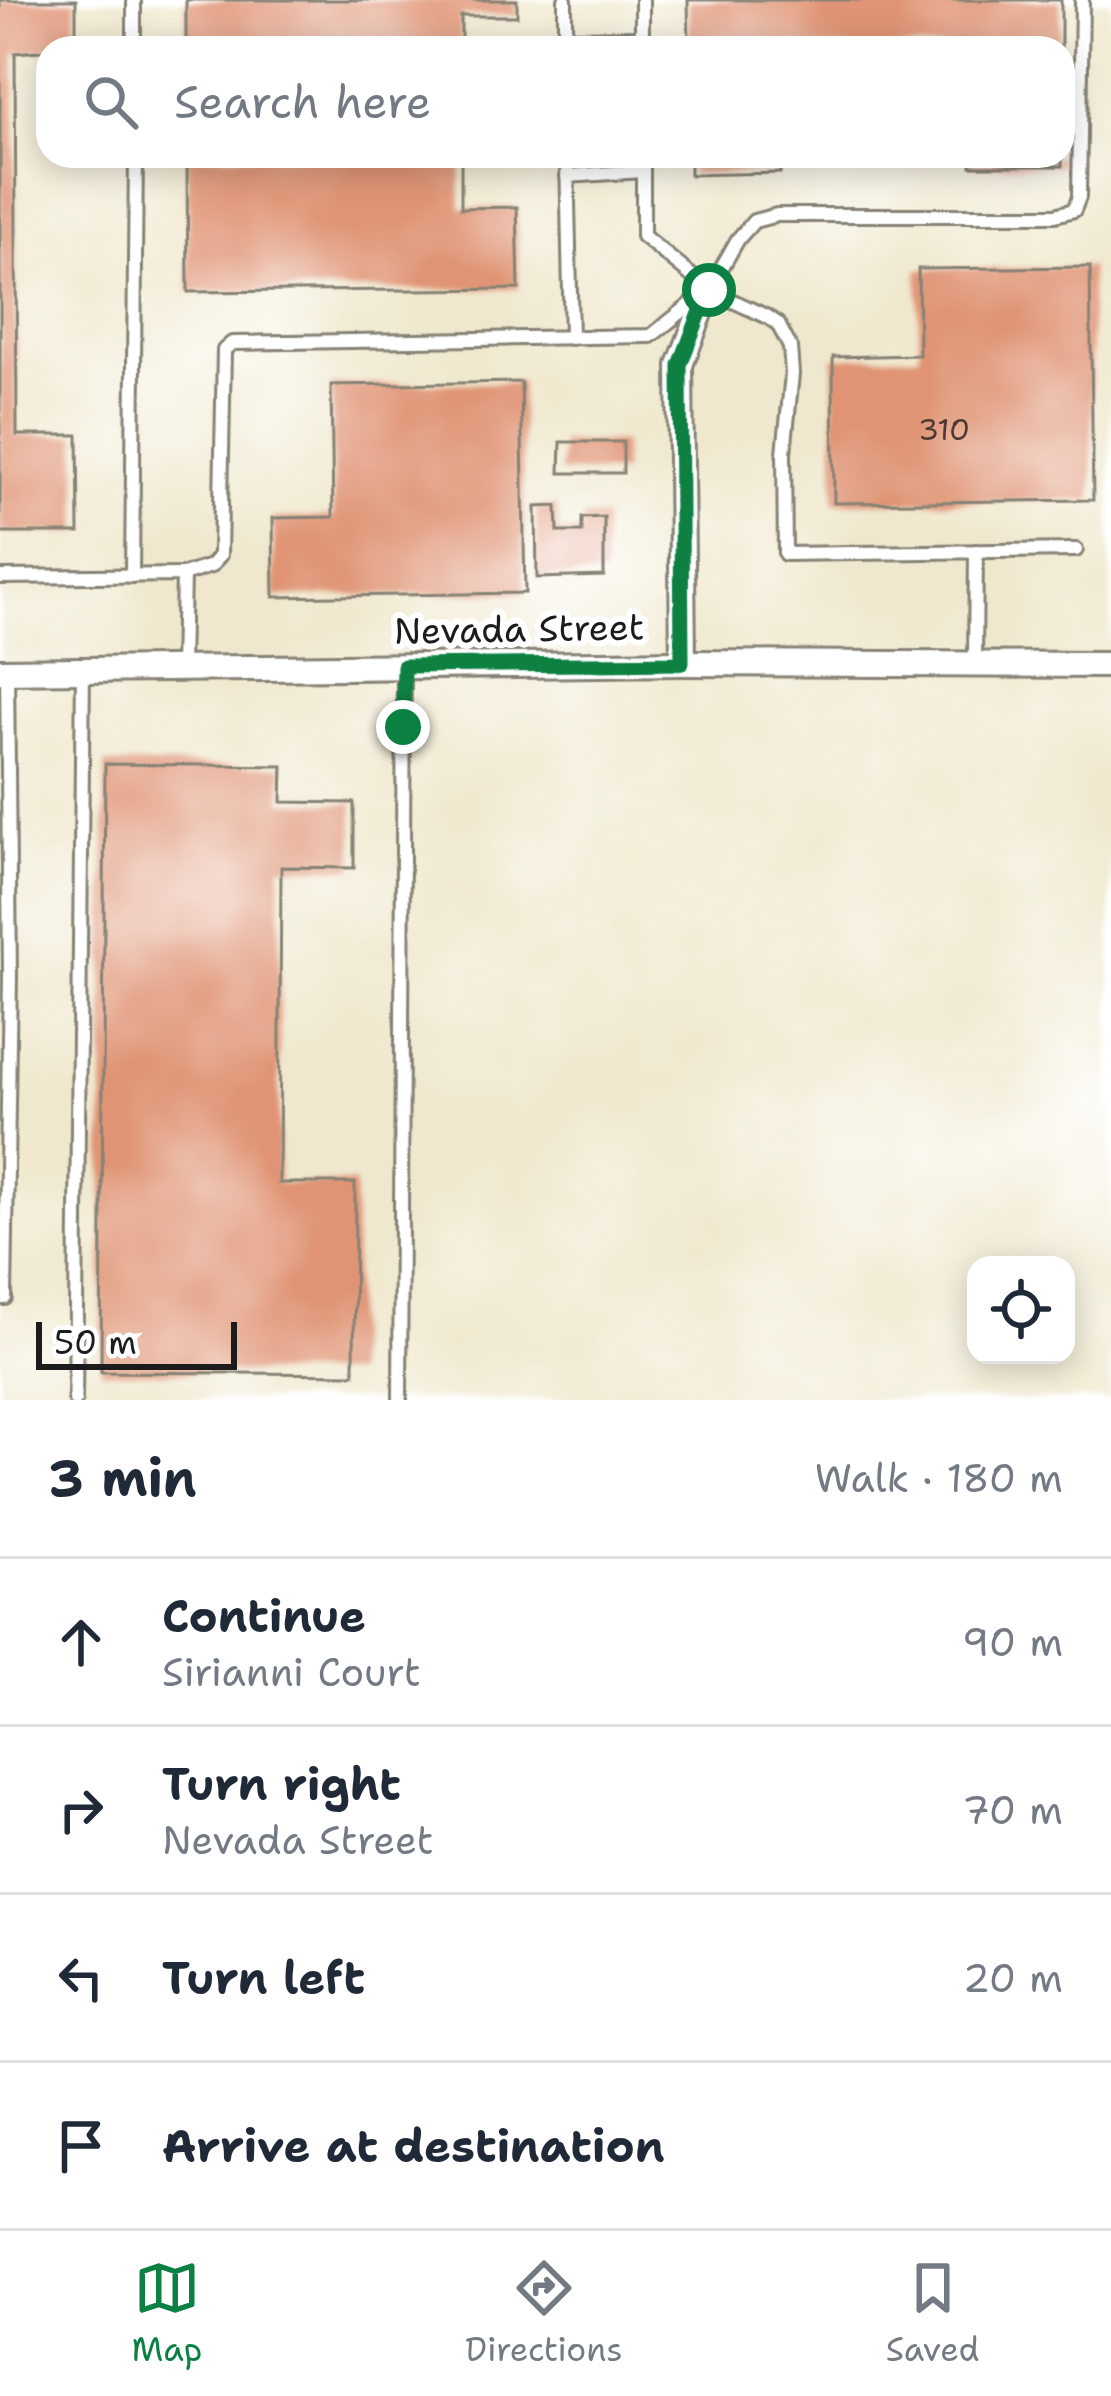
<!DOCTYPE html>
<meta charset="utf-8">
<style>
body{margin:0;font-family:"Shantell Sans",sans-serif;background:#f6f6f7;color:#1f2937}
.controls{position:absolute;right:36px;bottom:36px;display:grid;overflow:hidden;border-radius:24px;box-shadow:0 6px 30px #0003}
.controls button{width:108px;height:108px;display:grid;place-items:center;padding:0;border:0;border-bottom:3px solid #e0e1e3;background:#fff;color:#1f2937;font:60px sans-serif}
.scale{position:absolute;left:36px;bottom:30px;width:201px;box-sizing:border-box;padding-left:12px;border:6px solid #1c1c1c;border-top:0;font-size:33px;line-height:42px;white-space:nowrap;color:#1c1c1c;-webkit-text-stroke:9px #fff;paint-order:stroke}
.stop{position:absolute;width:36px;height:36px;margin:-27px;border:9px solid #0b8043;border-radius:50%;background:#fff}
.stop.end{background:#0b8043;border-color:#fff;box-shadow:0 3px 12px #0008}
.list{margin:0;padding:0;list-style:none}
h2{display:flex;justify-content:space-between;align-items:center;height:156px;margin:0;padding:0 48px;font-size:51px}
h2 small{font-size:39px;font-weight:400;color:#747a83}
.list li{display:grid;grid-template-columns:78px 1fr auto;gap:36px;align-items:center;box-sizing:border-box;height:168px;padding:0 48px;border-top:3px solid #e0e1e3}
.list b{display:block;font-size:45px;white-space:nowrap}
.list p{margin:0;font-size:39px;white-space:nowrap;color:#747a83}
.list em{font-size:39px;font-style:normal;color:#747a83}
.icon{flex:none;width:66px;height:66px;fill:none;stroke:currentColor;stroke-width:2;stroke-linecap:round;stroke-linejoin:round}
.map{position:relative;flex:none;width:1111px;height:1400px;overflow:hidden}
.search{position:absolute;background:#fff;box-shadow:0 6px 30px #0003;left:36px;right:36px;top:36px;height:132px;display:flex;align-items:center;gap:30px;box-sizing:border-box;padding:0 42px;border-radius:36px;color:#747a83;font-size:45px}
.sheet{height:828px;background:#fff}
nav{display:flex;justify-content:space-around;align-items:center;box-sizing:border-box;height:168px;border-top:3px solid #e0e1e3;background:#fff;font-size:33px;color:#747a83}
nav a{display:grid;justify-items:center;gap:6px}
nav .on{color:#0b8043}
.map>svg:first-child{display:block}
.building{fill:#e09475}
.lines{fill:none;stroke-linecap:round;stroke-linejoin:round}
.service-casing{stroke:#868275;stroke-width:18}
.minor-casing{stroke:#868275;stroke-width:30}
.service{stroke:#fff;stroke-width:12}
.minor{stroke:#fff;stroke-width:24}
.route{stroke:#0b8043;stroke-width:15}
.labels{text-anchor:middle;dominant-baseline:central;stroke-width:12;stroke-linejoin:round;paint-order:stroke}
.number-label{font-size:30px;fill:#4d3a32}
.street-label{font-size:36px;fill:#1c1c1c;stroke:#fff}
</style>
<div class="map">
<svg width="1111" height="1400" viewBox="0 0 1111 1400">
<rect width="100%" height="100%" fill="#fff"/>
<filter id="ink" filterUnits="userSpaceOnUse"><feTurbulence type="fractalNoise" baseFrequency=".00833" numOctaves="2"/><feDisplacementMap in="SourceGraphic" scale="24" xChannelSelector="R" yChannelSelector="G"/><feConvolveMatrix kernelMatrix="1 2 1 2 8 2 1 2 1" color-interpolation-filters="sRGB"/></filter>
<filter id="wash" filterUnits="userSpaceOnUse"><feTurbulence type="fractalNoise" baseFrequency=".004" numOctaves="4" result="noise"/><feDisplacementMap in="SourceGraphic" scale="48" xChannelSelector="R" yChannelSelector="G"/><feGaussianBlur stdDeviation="2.7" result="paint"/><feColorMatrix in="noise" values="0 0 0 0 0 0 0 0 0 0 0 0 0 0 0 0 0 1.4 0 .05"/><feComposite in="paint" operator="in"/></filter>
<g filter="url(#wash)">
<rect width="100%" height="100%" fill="#f0e8ce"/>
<g id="blocks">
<g class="building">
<path d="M0,0H76V48L15,53L17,435H78L79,533H0Z"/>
<path d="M186,0H517V16H461V48H186Z"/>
<path d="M688,0H1061V48H689Z"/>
<path d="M187,156H461V208L517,207L519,289L188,292Z"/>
<path d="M690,156H780V173L690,175Z"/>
<rect x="971" y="156" width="91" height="10"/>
<path d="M1090,267L1093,500L834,503L833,357L919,355L918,269Z"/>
<path d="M521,382L525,593L274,597L273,518L333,517L331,385Z"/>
<path d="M561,442H623V473H560Z"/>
<path d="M557,506L558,532H582V518L604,517V576L537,578L536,507Z"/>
<path d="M105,764L283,766L282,802L354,803V868L281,867L279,1183H355L354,1374L101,1372Z"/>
</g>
</g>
</g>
<g filter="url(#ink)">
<use href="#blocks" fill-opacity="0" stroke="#868275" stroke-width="3"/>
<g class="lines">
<defs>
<g id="service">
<path d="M134,0V48"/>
<path d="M565,0V48"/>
<path d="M642,0V48"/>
<path d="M565,38L642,37"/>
<path d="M567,156L571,338"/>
<path d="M643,156V236L709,290L768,317L778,324L790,347L792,374L784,453L785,554L1076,550"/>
<path d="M567,176L643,171"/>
<path d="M183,575L211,566L220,555L224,350L232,343L651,336L709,290L738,239L754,221L777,215H1055L1074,210L1079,197L1082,0"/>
<path d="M132,576L136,156"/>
<path d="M0,577L183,575L181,668"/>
<path d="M975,662L976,551"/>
<path d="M0,1298H5L10,976L7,670"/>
<path d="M75,1400L83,671"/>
<path d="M400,1400L404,666"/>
</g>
<g id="minor">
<path d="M683,663L680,365L709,290"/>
<path d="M0,671L683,663L1111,665"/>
</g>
</defs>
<use href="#service" class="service-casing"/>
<use href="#minor" class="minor-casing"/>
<use href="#service" class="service"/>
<use href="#minor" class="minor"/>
</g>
</g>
<g class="lines" filter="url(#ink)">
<path class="route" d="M403,727L404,666L682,663L680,365L709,290"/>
</g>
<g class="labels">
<g class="number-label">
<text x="944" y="429">310</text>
</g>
<g class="street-label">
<text transform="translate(519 629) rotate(-1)">Nevada Street</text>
</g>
</g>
</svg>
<div class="controls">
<button><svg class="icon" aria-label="locate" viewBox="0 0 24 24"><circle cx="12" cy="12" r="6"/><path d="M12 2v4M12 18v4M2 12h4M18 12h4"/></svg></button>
</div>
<div class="scale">50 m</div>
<div class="stop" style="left:709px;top:290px"></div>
<div class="stop end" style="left:403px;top:727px"></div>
<div class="search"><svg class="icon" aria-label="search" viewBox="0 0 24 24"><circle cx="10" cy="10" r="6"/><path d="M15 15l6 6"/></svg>Search here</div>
</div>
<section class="sheet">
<h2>3 min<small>Walk · 180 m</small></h2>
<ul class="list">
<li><svg class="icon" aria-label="ahead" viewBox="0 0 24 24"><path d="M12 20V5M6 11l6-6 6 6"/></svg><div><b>Continue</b><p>Sirianni Court</p></div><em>90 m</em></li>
<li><svg class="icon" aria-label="right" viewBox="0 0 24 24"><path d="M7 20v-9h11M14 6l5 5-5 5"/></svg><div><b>Turn right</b><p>Nevada Street</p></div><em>70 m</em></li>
<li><svg class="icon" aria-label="left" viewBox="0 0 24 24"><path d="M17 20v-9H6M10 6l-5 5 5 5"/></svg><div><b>Turn left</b></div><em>20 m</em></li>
<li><svg class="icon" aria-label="arrive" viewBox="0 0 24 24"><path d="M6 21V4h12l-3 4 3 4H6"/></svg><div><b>Arrive at destination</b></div></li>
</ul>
</section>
<nav>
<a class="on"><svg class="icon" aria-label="map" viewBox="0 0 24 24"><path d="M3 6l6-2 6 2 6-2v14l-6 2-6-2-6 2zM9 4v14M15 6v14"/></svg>Map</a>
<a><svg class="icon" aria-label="directions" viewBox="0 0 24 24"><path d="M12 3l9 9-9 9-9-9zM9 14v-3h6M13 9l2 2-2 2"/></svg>Directions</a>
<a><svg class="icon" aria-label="saved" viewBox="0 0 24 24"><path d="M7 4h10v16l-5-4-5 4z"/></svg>Saved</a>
</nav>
